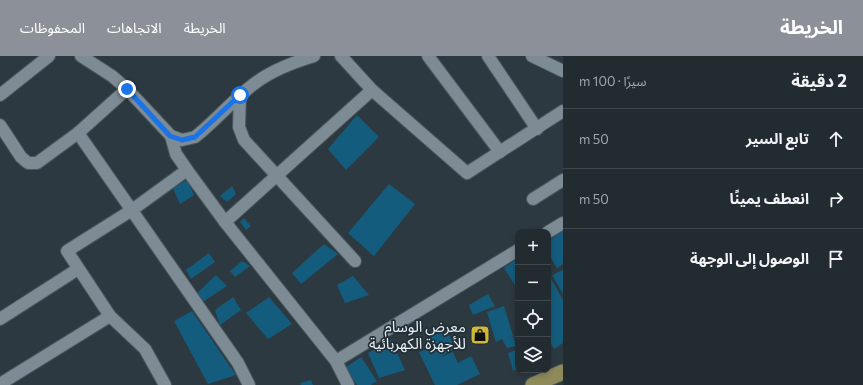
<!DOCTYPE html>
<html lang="ar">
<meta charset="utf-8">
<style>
body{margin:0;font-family:Commissioner,"Noto Sans Arabic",sans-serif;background:#2a3338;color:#f1f3f6;direction:rtl}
.controls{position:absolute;right:12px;bottom:12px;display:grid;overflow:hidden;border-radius:8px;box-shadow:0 2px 6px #0003}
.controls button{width:36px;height:36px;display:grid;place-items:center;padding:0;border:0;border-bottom:1px solid #3f474c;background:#222b30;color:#f1f3f6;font:20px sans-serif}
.stop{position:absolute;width:12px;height:12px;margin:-9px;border:3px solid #1a73e8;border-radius:50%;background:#fff}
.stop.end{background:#1a73e8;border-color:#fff;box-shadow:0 1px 4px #0008}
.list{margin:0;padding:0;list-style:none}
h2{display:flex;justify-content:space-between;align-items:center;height:52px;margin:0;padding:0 16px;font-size:17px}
h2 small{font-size:13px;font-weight:400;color:#a2a7ab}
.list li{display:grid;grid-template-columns:26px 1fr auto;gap:12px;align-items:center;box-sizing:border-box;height:60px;padding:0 16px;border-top:1px solid #3f474c}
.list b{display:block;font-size:15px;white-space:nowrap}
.list em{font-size:13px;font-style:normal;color:#a2a7ab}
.icon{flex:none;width:22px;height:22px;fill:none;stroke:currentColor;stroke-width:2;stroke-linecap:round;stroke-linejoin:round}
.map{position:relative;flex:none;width:563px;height:329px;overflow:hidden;direction:ltr}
header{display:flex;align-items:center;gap:24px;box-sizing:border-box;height:56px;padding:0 20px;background:#8c9099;color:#fff}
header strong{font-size:19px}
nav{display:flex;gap:22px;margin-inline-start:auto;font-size:14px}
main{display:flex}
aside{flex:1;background:#222b30}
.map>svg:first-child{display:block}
.building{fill:#145c7d}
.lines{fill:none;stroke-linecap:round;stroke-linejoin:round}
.minor-casing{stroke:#4c565d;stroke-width:14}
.major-casing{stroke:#4c565d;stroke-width:17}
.minor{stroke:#7d8c94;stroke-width:12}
.major{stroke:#8e8a59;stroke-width:15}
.route{stroke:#1a73e8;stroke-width:5}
.labels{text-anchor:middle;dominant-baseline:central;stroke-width:3.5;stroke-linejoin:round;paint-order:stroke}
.poi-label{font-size:15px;fill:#e8f0f5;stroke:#232f36;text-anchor:end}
</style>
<header>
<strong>الخريطة</strong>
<nav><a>الخريطة</a><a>الاتجاهات</a><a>المحفوظات</a></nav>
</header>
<main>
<aside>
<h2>2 دقيقة<small>سيرًا · 100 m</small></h2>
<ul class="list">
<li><svg class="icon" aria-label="ahead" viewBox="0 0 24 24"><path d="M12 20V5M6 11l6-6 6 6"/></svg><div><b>تابع السير</b></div><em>50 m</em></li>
<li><svg class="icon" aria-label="right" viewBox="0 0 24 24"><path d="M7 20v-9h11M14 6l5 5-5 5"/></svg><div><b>انعطف يمينًا</b></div><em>50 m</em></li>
<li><svg class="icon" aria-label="arrive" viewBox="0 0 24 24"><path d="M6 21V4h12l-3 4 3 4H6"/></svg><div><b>الوصول إلى الوجهة</b></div></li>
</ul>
</aside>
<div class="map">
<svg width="563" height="329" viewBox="0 0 563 329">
<rect width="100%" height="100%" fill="#2d3940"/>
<g class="building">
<path d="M357,59L379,81L346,114L328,93Z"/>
<path d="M187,124L194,139L180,148L173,132Z"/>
<path d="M389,128L415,148L374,200L348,177Z"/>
<path d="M232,130L236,138L227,146L220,140Z"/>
<path d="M244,162L251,170L246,174L240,166Z"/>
<path d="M563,175V208L557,212L548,197V185Z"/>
<path d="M324,188L338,198L301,228L292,217Z"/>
<path d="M209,197L215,206L191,223L186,214Z"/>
<path d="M518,202V234L504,212Z"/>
<path d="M242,205L250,210L235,221L230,215Z"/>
<path d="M563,214V238L552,219Z"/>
<path d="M548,217L563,244V287L554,293L548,283Z"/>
<path d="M216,219L227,230L204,245L195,239Z"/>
<path d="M353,220L369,239L345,247L337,229Z"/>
<path d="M488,238L495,250L473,259L469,249Z"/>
<path d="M233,241L241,254L220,269L215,254Z"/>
<path d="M269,241L292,268L268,283L246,257Z"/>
<path d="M504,250L516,290L507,292L502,283L496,286L487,256Z"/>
<path d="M192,255L236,319L208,328L174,265Z"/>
<path d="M445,273L456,292L438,302L453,296L458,307L471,300L480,318L457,329H435L419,296L428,293L425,284Z"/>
<path d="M391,284L405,314L379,322L368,297Z"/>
<path d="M517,294L518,313L513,315L508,297Z"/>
<path d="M361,301L377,325L371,329H357L345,312Z"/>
<path d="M311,324L313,329H301L300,327Z"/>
</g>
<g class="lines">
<defs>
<g id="minor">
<path d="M81,0L112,20L127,33L171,80L182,84L195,81C217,64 235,41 258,25C275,13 294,6 314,0"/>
<path d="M341,0L372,34L467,117L563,55"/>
<path d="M428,0L500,96"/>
<path d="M488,0L537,73"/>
<path d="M532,0L563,15"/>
<path d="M0,39L49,0"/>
<path d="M240,39L239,71L244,84L355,205"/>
<path d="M0,69L21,101L28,107H37L78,77L127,33"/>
<path d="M78,77L238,307L249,329"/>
<path d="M171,80L176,98L187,114L225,166L336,305L348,329"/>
<path d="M533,143L563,124"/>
<path d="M225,166L372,34"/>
<path d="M548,176L563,167"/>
<path d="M0,263L78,213"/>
<path d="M336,305L518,194"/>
<path d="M0,328L110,260"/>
<path d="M165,329L145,293L110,260L67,195L132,154L187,114"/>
</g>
<path id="major" d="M533,329L563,316"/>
</defs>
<use href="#minor" class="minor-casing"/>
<use href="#major" class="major-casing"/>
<use href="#minor" class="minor"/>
<use href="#major" class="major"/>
</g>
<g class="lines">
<path class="route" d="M127,33L170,80L182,84L195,81L240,39"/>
</g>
<defs>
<symbol id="shop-square" viewBox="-11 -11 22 22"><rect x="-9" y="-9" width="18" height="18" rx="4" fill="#cfb837" stroke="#232f36"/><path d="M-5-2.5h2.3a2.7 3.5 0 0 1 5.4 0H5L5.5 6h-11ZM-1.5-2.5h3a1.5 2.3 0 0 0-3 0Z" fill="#111"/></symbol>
</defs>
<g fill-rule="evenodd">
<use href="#shop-square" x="469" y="268" width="22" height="22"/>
</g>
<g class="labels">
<g class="poi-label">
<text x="466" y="270">معرض الوسام<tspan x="466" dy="17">للأجهزة الكهربائية</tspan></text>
</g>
</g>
</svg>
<div class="controls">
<button>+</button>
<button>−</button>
<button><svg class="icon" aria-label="locate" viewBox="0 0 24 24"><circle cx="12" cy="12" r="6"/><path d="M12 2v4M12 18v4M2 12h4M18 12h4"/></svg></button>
<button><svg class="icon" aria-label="layers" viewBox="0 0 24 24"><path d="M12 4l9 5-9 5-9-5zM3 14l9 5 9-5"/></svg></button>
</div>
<div class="stop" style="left:240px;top:39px"></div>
<div class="stop end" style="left:127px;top:33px"></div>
</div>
</main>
